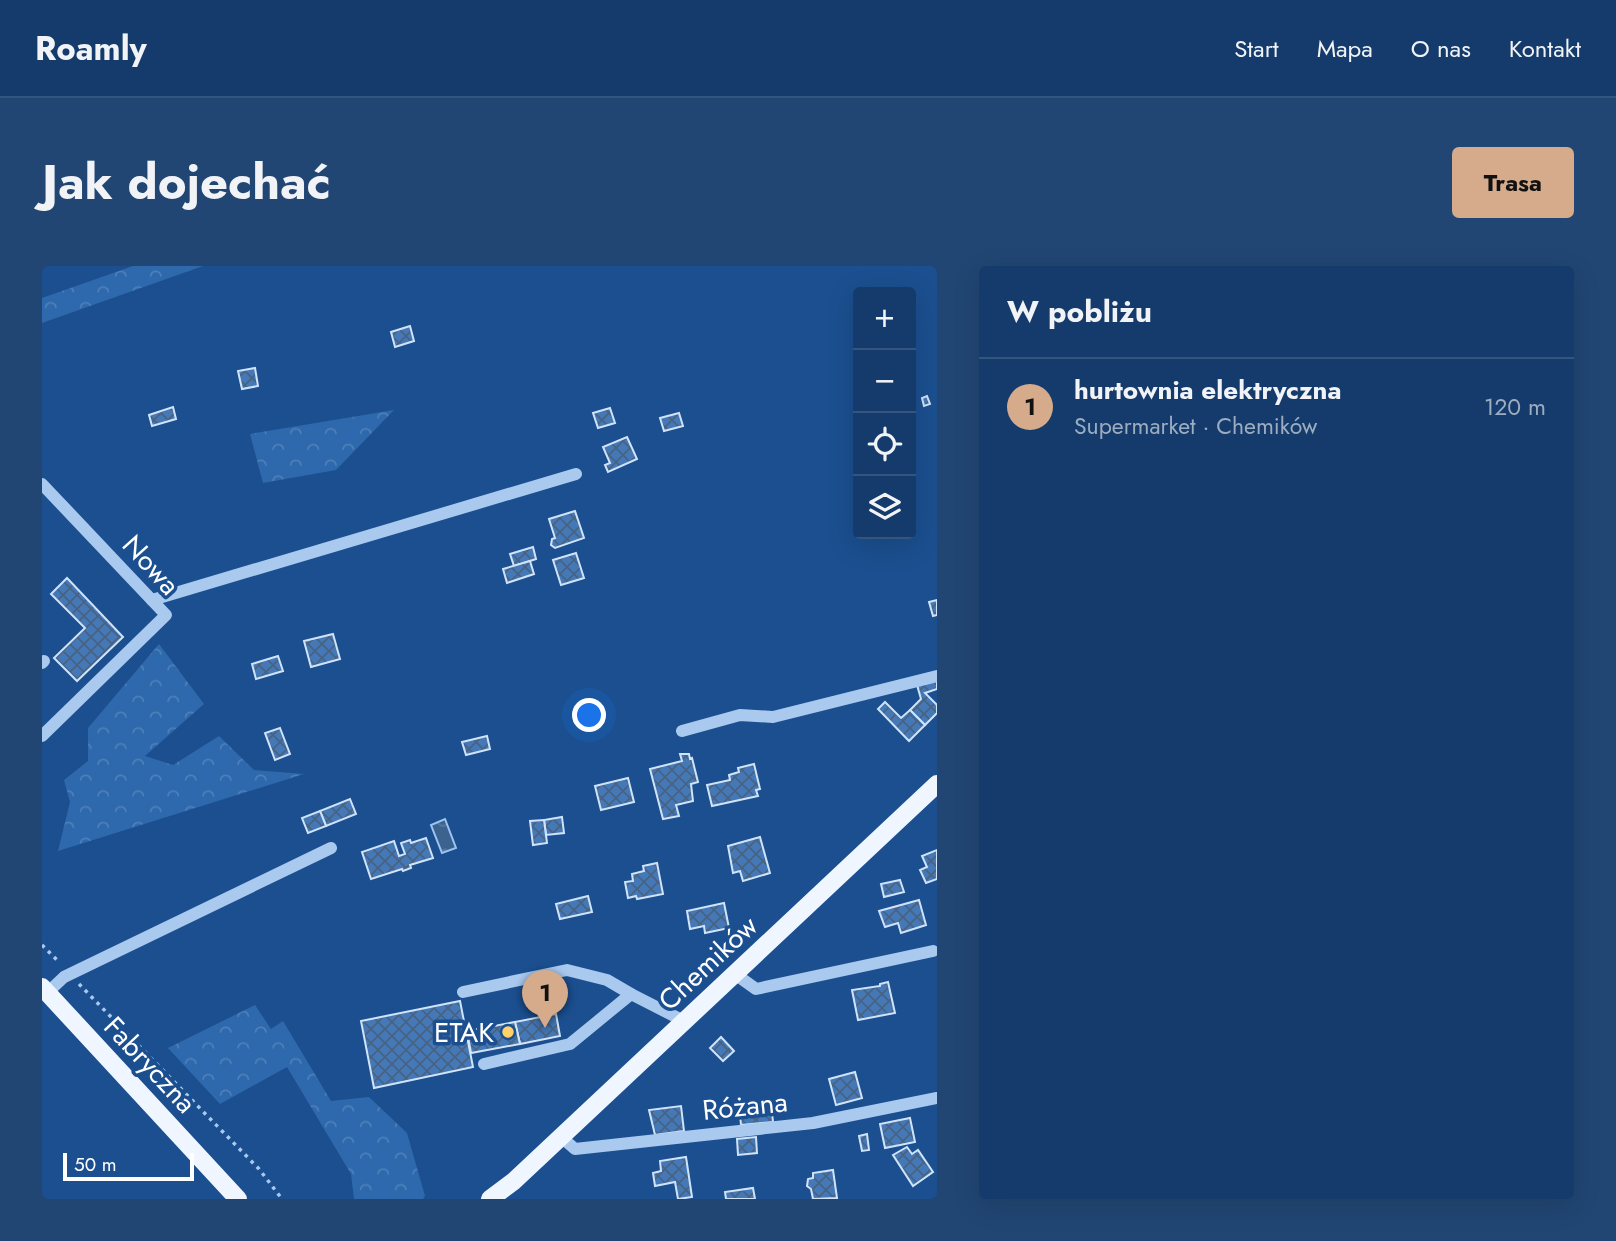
<!DOCTYPE html>
<html lang="pl">
<meta charset="utf-8">
<style>
body{margin:0;font-family:Jost,sans-serif;background:#214673;color:#f1f3f6}
.controls{position:absolute;right:21px;top:21px;display:grid;overflow:hidden;border-radius:7px;box-shadow:0 7px 28px #0002}
.controls button{width:63px;height:63px;display:grid;place-items:center;padding:0;border:0;border-bottom:2px solid #33557e;background:#143b6b;color:#f1f3f6;font:35px sans-serif}
.scale{position:absolute;left:21px;bottom:18px;width:131px;box-sizing:border-box;padding-left:7px;border:4px solid #fff;border-top:0;font-size:19px;line-height:24px;white-space:nowrap;color:#fff;-webkit-text-stroke:5px #1b4f8f;paint-order:stroke}
.you{position:absolute;left:548px;top:450px;width:24px;height:24px;margin:-18px;border:5px solid #fff;border-radius:50%;background:#1a73e8;box-shadow:0 0 0 10px #1a73e833}
.badge{display:grid;place-items:center;width:46px;height:46px;border-radius:50%;background:#d6ab8b;color:#111;font-size:23px;font-weight:700}
.pin{position:absolute;translate:-50% -58px;filter:drop-shadow(0 2px 4px #0008)}
.pin::after{content:'';position:absolute;top:37px;width:24px;height:21px;background:inherit;clip-path:polygon(0 0,100% 0,50% 100%)}
.list{margin:0;padding:0;list-style:none}
h2{display:flex;justify-content:space-between;align-items:center;height:91px;margin:0;padding:0 28px;font-size:30px}
h2 small{font-size:23px;font-weight:400;color:#9dadc1}
.list li{display:grid;grid-template-columns:46px 1fr auto;gap:21px;align-items:center;box-sizing:border-box;height:98px;padding:0 28px;border-top:2px solid #33557e}
.list b{display:block;font-size:26px;white-space:nowrap}
.list p{margin:0;font-size:23px;white-space:nowrap;color:#9dadc1}
.list em{font-size:23px;font-style:normal;color:#9dadc1}
.icon{flex:none;width:38px;height:38px;fill:none;stroke:currentColor;stroke-width:2;stroke-linecap:round;stroke-linejoin:round}
.map{position:relative;flex:none;width:895px;height:933px;overflow:hidden;border-radius:7px}
header{display:flex;align-items:center;gap:42px;box-sizing:border-box;height:98px;padding:0 35px;background:#143b6b;border-bottom:2px solid #33557e}
header strong{font-size:33px}
nav{display:flex;gap:38px;margin-inline-start:auto;font-size:24px}
.intro{display:flex;align-items:center;justify-content:space-between;box-sizing:border-box;height:168px;padding:0 42px}
h1{margin:0;font-size:49px}
.button{padding:18px 32px;border-radius:7px;background:#d6ab8b;color:#111;font-size:24px;font-weight:700}
main{display:flex;gap:42px;padding:0 42px}
aside{flex:1;background:#143b6b;border-radius:7px;box-shadow:0 7px 28px #0002}
.map>svg:first-child{display:block}
.forest{fill:url(#forest-crowns)}
.water{fill:url(#water-ripples);stroke:#9cc4f0;stroke-width:2}
.building{fill:url(#building-cross-hatch);stroke:#cfe3fa;stroke-width:2}
.lines{fill:none;stroke-linecap:round;stroke-linejoin:round}
.path{stroke:#a9c9ee;stroke-width:3.5;stroke-dasharray:3.5 5;stroke-linecap:butt}
.minor{stroke:#a9c9ee;stroke-width:12}
.major{stroke:#f0f6ff;stroke-width:18}
.poi-dot{fill:#ffd166;stroke:#1b4f8f;stroke-width:2.5}
.labels{text-anchor:middle;dominant-baseline:central;stroke-width:7;stroke-linejoin:round;paint-order:stroke}
.street-label{font-size:28px;fill:#fff;stroke:#1b4f8f}
.poi-label{font-size:28px;fill:#fff;stroke:#1b4f8f;text-anchor:end}
</style>
<header>
<strong>Roamly</strong>
<nav><a>Start</a><a>Mapa</a><a>O nas</a><a>Kontakt</a></nav>
</header>
<div class="intro"><h1>Jak dojechać</h1><a class="button">Trasa</a></div>
<main>
<div class="map">
<svg width="895" height="933" viewBox="0 0 895 933">
<defs>
<pattern id="forest-crowns" width="20" height="18" patternUnits="userSpaceOnUse" patternTransform="scale(1.75)"><rect width="20" height="18" fill="#2e69ad"/><path d="M2 6a3 3 0 1 1 6 0M12 15a3 3 0 1 1 6 0" fill="none" stroke="#4d80b9"/></pattern>
<pattern id="water-ripples" width="26" height="14" patternUnits="userSpaceOnUse" patternTransform="scale(1.75)"><rect width="26" height="14" fill="#3c6290"/><path d="M2 4q2-2 4 0t4 0M15 11q2-2 4 0t4 0" fill="none" stroke="#597aa1"/></pattern>
<pattern id="building-cross-hatch" width="8" height="8" patternUnits="userSpaceOnUse" patternTransform="scale(1.75)"><rect width="8" height="8" fill="#4478b7"/><path d="M0 0l8 8M0 8l8-8" fill="none" stroke="#486282"/></pattern>
</defs>
<rect width="100%" height="100%" fill="#1b4f8f"/>
<g class="forest">
<path d="M91,0H161L0,57V32Z"/>
<path d="M352,144L294,204L221,217L208,168Z"/>
<path d="M117,378L162,438L103,490L131,499L177,470L212,504L262,508L16,585L28,536L22,514L46,495V462Z"/>
<path d="M213,739L229,763L241,755L289,835L327,831L365,867L383,930L381,933H312L309,908L245,801L178,838L126,782Z"/>
</g>
<path class="water" d="M403,553L414,582L400,587L389,559Z"/>
<g class="building">
<path d="M368,60L372,75L353,81L349,66Z"/>
<path d="M213,102L216,120L200,123L196,105Z"/>
<path d="M885,130L888,138L882,140L880,132Z"/>
<path d="M131,141L134,153L110,160L107,149Z"/>
<path d="M568,142L573,157L556,162L551,147Z"/>
<path d="M637,147L641,160L622,165L618,152Z"/>
<path d="M585,171L595,193L566,206L563,199L568,197L561,181Z"/>
<path d="M533,245L542,272L513,282L509,279L510,273L513,272L507,253Z"/>
<path d="M491,281L494,293L472,300L468,288Z"/>
<path d="M534,287L542,312L519,319L511,294Z"/>
<path d="M488,295L492,308L465,317L461,303Z"/>
<path d="M25,312L81,371L35,415L12,392L43,362L9,328Z"/>
<path d="M895,334V349L891,350L887,336Z"/>
<path d="M291,368L298,393L269,401L262,375Z"/>
<path d="M236,390L241,405L214,413L210,398Z"/>
<path d="M895,413V423L883,427L895,439V447L883,459L868,444L879,433L875,419Z"/>
<path d="M843,436L859,452L868,444L883,459L867,475L836,443Z"/>
<path d="M238,462L248,488L233,494L223,467Z"/>
<path d="M445,470L448,483L424,489L420,476Z"/>
<path d="M638,488H647L648,493L650,492L656,516L649,518L651,535L634,539L637,550L621,553L608,503L640,495Z"/>
<path d="M712,498L718,523L714,524L716,530L670,540L665,519L688,514L687,509L697,506L696,502Z"/>
<path d="M586,512L592,536L559,544L553,520Z"/>
<path d="M308,533L314,548L284,560L278,545Z"/>
<path d="M278,545L284,560L266,567L260,552Z"/>
<path d="M520,551L522,567L504,569L502,554Z"/>
<path d="M502,554L505,577L491,579L488,555Z"/>
<path d="M718,571L728,607L701,615L698,605L691,607L686,580Z"/>
<path d="M384,572L391,592L368,599L369,602L361,605L360,603L329,613L320,586L352,575L357,590L363,588L359,577L368,574L369,577Z"/>
<path d="M895,584V613L884,617L878,604L885,601L880,590Z"/>
<path d="M615,597L621,628L595,633L594,630L586,632L583,616L591,615L590,608L602,605L601,600Z"/>
<path d="M858,614L862,626L842,631L839,618Z"/>
<path d="M546,630L550,646L518,653L514,638Z"/>
<path d="M877,634L884,659L859,667L856,657L843,661L837,645Z"/>
<path d="M682,637L687,662L663,667L662,660L648,663L645,645Z"/>
<path d="M846,716L853,747L816,754L810,724L838,720V718Z"/>
<path d="M418,735L431,801L332,822L319,755Z"/>
<path d="M514,748L518,770L478,778L473,756Z"/>
<path d="M473,756L478,778L429,787L425,765Z"/>
<path d="M679,771L692,785L681,795L668,782Z"/>
<path d="M813,806L820,832L794,839L787,813Z"/>
<path d="M639,840L642,865L613,869L607,844Z"/>
<path d="M730,846L731,856L699,859L698,849Z"/>
<path d="M868,852L873,876L843,882L838,858Z"/>
<path d="M825,868L827,884L820,885L817,870Z"/>
<path d="M714,871L715,887L696,889L695,873Z"/>
<path d="M865,881L870,888L876,884L891,906L871,920L851,889Z"/>
<path d="M644,891L650,931L636,933L633,916L613,920L611,907L619,905L618,895Z"/>
<path d="M791,904L795,932L771,933L769,923L765,920L766,913L771,912V907Z"/>
<path d="M711,922L713,933H684L683,926Z"/>
</g>
<g class="lines">
<g class="path">
<path d="M0,679L18,697"/>
<path d="M37,718L217,903L240,933"/>
</g>
<g class="minor">
<path d="M0,218L124,349L0,470"/>
<path d="M110,334L534,208"/>
<path d="M0,397L2,395"/>
<path d="M640,465L698,449L731,451L895,410"/>
<path d="M693,708L714,723L891,685"/>
<path d="M421,726L525,704L565,714L589,728"/>
<path d="M5,727L22,711L289,582"/>
<path d="M442,798L528,778L589,728L642,755"/>
<path d="M518,870L533,883L771,857L895,832"/>
</g>
<g class="major">
<path d="M0,721L196,933"/>
<path d="M448,933L472,915L895,518"/>
</g>
</g>
<circle class="poi-dot" cx="466" cy="766" r="7"/>
<g class="labels">
<g class="street-label">
<text transform="translate(109 299) rotate(48)">Nowa</text>
<text transform="translate(666 697) rotate(-43)">Chemików</text>
<text transform="translate(108 799) rotate(47)">Fabryczna</text>
<text transform="translate(703 840) rotate(-6)">Różana</text>
</g>
<g class="poi-label">
<text x="452" y="766">ETAK</text>
</g>
</g>
</svg>
<div class="controls">
<button>+</button>
<button>−</button>
<button><svg class="icon" aria-label="locate" viewBox="0 0 24 24"><circle cx="12" cy="12" r="6"/><path d="M12 2v4M12 18v4M2 12h4M18 12h4"/></svg></button>
<button><svg class="icon" aria-label="layers" viewBox="0 0 24 24"><path d="M12 4l9 5-9 5-9-5zM3 14l9 5 9-5"/></svg></button>
</div>
<div class="scale">50 m</div>
<div class="you"></div>
<div class="pin badge" style="left:503px;top:762px">1</div>
</div>
<aside>
<h2>W pobliżu<small></small></h2>
<ul class="list">
<li><span class="badge">1</span><div><b>hurtownia elektryczna</b><p>Supermarket · Chemików</p></div><em>120 m</em></li>
</ul>
</aside>
</main>
